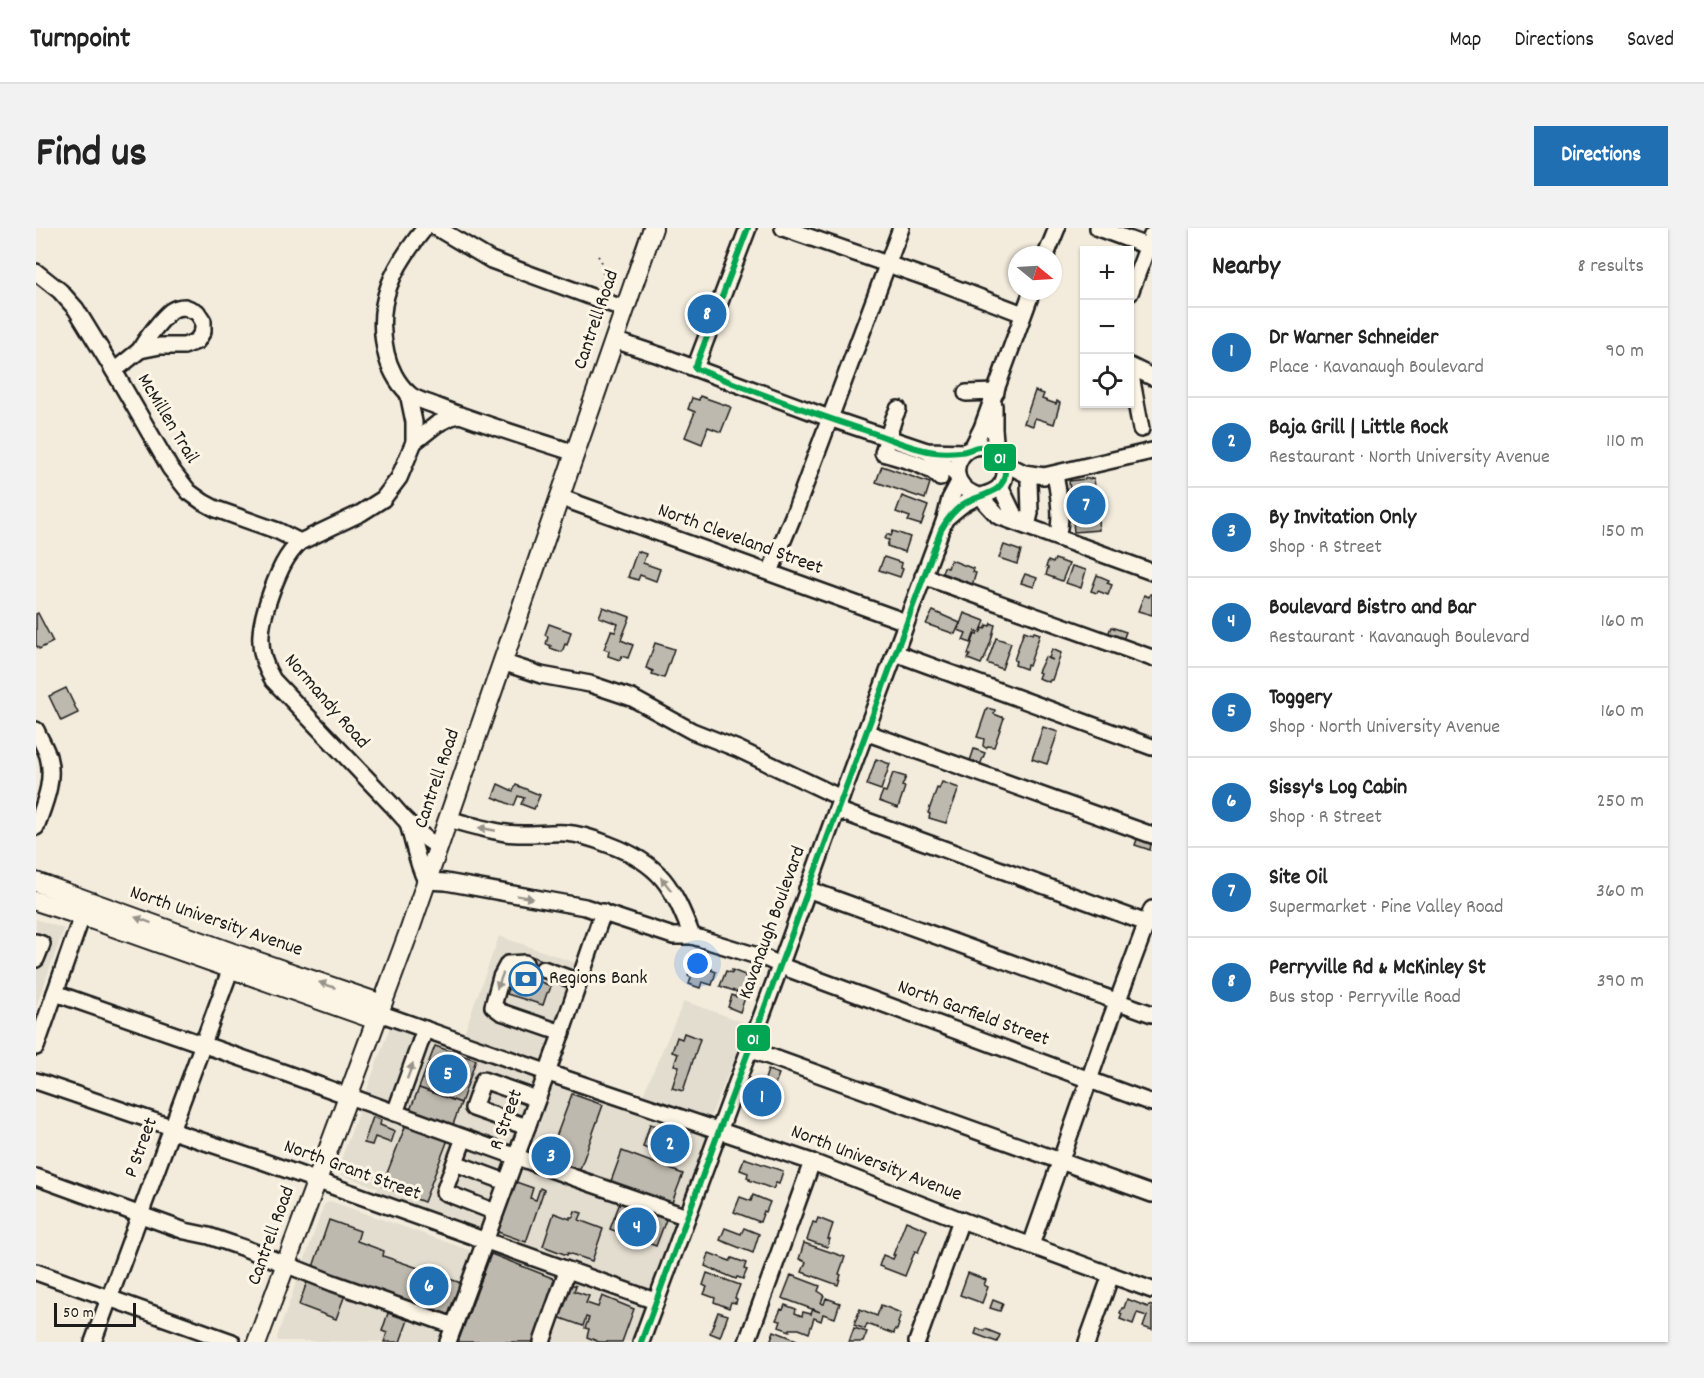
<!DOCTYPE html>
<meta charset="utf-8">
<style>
body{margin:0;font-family:Dekko,sans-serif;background:#f2f2f2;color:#222}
.controls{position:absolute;right:18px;top:18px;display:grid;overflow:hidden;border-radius:0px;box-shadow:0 2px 4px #0004}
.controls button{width:54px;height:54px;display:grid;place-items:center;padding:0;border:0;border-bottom:2px solid #e0e0e0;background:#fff;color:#222;font:30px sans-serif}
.compass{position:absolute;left:972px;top:18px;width:54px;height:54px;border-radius:50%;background:#fff;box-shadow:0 2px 4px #0004;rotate:108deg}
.scale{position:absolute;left:18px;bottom:15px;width:82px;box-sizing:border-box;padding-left:6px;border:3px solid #1c1c1c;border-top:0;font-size:16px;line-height:21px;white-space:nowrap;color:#1c1c1c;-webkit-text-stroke:4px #fcf5e5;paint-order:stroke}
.you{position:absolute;left:662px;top:736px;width:21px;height:21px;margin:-15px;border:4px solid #fff;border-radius:50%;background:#1a73e8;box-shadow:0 0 0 9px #1a73e833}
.badge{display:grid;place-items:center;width:39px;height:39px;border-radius:50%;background:#1f6fb2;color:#fff;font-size:20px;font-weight:700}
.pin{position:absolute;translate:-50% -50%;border:3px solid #fff;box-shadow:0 2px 6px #0006}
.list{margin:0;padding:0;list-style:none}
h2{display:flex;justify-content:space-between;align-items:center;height:78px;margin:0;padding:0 24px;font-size:26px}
h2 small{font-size:20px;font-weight:400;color:#767676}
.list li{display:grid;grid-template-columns:39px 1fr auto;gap:18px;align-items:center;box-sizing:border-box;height:90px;padding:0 24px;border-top:2px solid #e0e0e0}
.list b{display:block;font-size:22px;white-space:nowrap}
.list p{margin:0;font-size:20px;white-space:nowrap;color:#767676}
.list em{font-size:20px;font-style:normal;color:#767676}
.icon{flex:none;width:33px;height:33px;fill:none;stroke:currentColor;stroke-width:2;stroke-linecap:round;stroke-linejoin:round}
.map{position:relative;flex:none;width:1116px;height:1114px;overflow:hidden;border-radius:0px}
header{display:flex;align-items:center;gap:36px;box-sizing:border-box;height:84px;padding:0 30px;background:#fff;border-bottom:2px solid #e0e0e0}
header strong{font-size:28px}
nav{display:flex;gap:33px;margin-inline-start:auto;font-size:21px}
.intro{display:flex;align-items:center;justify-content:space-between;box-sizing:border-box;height:144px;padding:0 36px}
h1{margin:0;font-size:42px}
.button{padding:15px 27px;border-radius:0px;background:#1f6fb2;color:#fff;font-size:21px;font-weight:700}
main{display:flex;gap:36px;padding:0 36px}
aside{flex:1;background:#fff;border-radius:0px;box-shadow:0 2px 4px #0004}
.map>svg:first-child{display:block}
.built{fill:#e3ddcf}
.building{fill:#beb9ae;stroke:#1c1c1c;stroke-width:1.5}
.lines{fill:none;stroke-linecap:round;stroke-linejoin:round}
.minor-casing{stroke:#1c1c1c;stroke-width:20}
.major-casing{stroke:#1c1c1c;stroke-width:22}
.path{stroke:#1c1c1c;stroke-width:2;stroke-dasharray:1.5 4.5;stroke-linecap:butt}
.minor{stroke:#fcf5e5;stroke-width:15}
.major{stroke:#fcf5e5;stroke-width:18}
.bus-1-casing{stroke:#fcf5e5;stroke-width:10}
.bus-1{stroke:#00a651;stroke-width:6}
.oneway{fill:#97938b}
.labels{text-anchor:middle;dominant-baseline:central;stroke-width:6;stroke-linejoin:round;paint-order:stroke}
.street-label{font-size:20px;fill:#1c1c1c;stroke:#fcf5e5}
.poi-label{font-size:20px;fill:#1c1c1c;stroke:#fcf5e5;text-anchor:start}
.line-badge{stroke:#fcf5e5;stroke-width:2}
.badge-label{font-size:16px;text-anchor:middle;font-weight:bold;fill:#fff}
</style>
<header>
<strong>Turnpoint</strong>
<nav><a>Map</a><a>Directions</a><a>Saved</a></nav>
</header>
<div class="intro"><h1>Find us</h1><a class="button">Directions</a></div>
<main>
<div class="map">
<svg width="1116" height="1114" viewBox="0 0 1116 1114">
<rect width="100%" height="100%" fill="#f3ecdd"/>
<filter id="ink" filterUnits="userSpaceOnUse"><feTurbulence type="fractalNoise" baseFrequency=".0167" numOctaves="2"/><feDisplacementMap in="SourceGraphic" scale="12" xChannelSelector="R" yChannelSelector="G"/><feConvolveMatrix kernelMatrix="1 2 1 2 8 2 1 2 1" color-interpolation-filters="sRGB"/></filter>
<g filter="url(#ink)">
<g class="built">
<path d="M0,691L28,701L0,779Z"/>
<path d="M463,708L543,736L507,832L428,805Z"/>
<path d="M648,773L713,796L674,890L606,869Z"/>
<path d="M354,799L397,814L401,806L683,903L604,1114H412L449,1013L337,973L342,960L300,945Z"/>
<path d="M294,973L433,1022L436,1028L403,1114L242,1113L241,1109L288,977Z"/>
</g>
<g class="building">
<path d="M999,163L1008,166L1006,171L1020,176L1021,173L1024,175L1018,196L999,190L997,198L988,195Z"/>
<path d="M664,168L695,179L685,204L672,199L666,216L649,209L659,184L652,181L656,170L663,172Z"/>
<path d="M846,238L894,255L889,271L840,254Z"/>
<path d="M1058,250L1063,302L1038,304L1036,281L1039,280V274H1035L1033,253Z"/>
<path d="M866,268L892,278L885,297L872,293L874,289L860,284Z"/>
<path d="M857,303L874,309L869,324L851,318L853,312L849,311L851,306L855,308Z"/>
<path d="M968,317L985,323L981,336L963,330Z"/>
<path d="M601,323L610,326L607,335L624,341L620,353L604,347L602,352L592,349Z"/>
<path d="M848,329L866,335L865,340L867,341L864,349L843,342Z"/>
<path d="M1019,331L1033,336L1026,353L1010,347L1012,340L1010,339L1012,333L1017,335Z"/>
<path d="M915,332L938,341L937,344L940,345L935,361L904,350L908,339L912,340Z"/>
<path d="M1036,338L1050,342L1045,360L1030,355Z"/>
<path d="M989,346L1001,350L998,359L985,355Z"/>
<path d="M1061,347L1073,352L1071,355L1076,357L1072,367L1062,363L1061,365L1055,363Z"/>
<path d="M1114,366H1116V387L1102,383L1108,367L1113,369Z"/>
<path d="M567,379L594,389L585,412L597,417L592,430L586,428L584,432L572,428L573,423L568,421L575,403L579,404L582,396L563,389Z"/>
<path d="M897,383L924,395L919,406L890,396Z"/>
<path d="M2,385L17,414L3,421L0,417V386Z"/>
<path d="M928,385L949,393L944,405L947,400L949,401L951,397L954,398L955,395L959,397L955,413L948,432H947L945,436L932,431L934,427L932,426L939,406L941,407L942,404L939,403L935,415L927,412L930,405L922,402Z"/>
<path d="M513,396L535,404L531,417L529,416L526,424L514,420L515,418L510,416L512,409L509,407Z"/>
<path d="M1075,399L1090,404L1086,414L1071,409Z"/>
<path d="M988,403L997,406L998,404L1004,406L993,438L991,437L990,441L979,437L980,433L978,432Z"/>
<path d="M960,410L975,415L966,441L951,435Z"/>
<path d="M619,415L638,421L628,450L616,446L617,443L610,440Z"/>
<path d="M1016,421L1025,425L1016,452H1014L1013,454L1002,450L1004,445L1002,444L1009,429L1017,432L1013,430Z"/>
<path d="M30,460L42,485L25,493L13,468Z"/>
<path d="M951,480L959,482L958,486L968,490L958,519L952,518L950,520L947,518L948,511L941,509Z"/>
<path d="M1007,499L1022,504L1011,536L996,531Z"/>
<path d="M938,521L949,525L944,537L934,533Z"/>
<path d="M840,531L854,536L845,562L831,557Z"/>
<path d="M857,545L870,549L866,558L869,559L862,580L843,573L847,563L850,564Z"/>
<path d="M906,554L923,560L910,595L893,590L894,586L892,585L901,560L903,561Z"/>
<path d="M462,556L477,563L480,557L504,567L498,581L485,576L488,570L482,568L478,578L457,569Z"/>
<path d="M1103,606L1116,611L1114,622L1099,617Z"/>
<path d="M495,728L509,733L502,753L515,758L513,764L511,765L507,777L471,766L479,745L488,748Z"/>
<path d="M657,734L676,741L675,742L680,744L676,757L666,754L664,760L653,756L655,750L652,748Z"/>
<path d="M696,742L709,747V749L715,752L709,769L707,770H709L704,784L692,779L696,767L700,769L701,764L684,758L690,743L696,745Z"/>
<path d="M648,805L664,811L647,863L636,860L643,838L638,837L642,826L636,824L641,809L646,811Z"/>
<path d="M399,818L440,832L425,875L383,860Z"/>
<path d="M732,842L743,846L726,889L716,885L717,882L712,880L722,855L727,857Z"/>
<path d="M383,860L425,875L415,902L372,887Z"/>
<path d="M536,866L567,877L543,944L511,933Z"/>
<path d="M337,889L345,892L344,897L359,903L355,915L339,909L336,917L328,915Z"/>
<path d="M371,894L413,909L388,974L346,958Z"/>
<path d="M614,896L624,899L617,923L607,919Z"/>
<path d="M624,899L645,906L642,912L648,914L650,920L646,932L617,923Z"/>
<path d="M586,923L647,946L635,977L574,956Z"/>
<path d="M708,930L747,943L743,956L740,955L737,961L713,952L714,951L711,950L712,945L704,942Z"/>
<path d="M480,954L497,960L494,970L500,972L504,960L508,962L490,1014L462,1004Z"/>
<path d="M717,967L734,974L730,984L728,983L724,994L698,984L704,969L715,973Z"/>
<path d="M585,972L631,989L620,1018L574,1001Z"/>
<path d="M539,983L546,985L543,992L567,1001L556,1033L532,1025L531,1027L507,1018L518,985L534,991V989H537Z"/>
<path d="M782,990L797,996L792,1011H794L791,1019L771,1012L777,994L780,995Z"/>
<path d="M293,992L324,1003L321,1013L348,1023L347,1028L391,1043L392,1041L403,1045L402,1047L425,1055L412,1090L276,1042Z"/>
<path d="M870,993L891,1002L882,1024L879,1023L869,1048L843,1038L847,1027L857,1031L859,1027H857Z"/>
<path d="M689,1000L705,1006L708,1000L723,1006L717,1025L684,1012Z"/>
<path d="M768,1015L809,1029L803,1046L805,1047L802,1057L766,1044L770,1034L763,1031Z"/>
<path d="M673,1025L694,1033L696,1030L710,1035L708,1041L711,1042L707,1051L701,1049L700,1051L669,1038Z"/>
<path d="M455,1026L524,1053L502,1114H422Z"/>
<path d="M671,1045L704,1057L699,1070L701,1071L700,1075L695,1074L693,1080L678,1074L679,1070L668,1066L671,1059L667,1057Z"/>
<path d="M932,1045L950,1052L948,1057L952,1059L946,1075L924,1067Z"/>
<path d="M755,1047L784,1058L782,1063L788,1067L785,1075L788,1076L790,1070L804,1075L799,1090L787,1086L785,1093L778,1090L773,1105L763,1101H754V1103L743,1099L745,1093L740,1092L745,1081L747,1082L749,1077L760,1081L759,1085L766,1088L767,1084L775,1086L777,1081L784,1084L746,1070Z"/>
<path d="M272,1051L310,1064L300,1091L263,1077Z"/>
<path d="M530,1054L540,1058L538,1063L553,1068L550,1075L562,1079L566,1068L598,1081L586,1114H563L551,1109L553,1101L549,1100L553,1090L550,1089L547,1098L519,1088Z"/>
<path d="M1091,1071L1112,1079L1113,1077L1116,1078V1102L1107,1099L1111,1088L1101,1085L1097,1096L1084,1091L1086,1086L1084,1085L1086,1080H1088Z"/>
<path d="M957,1072L967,1076L964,1083L954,1080Z"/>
<path d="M845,1077L865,1085L862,1095L863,1096L861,1102L859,1101L858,1106L831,1096L829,1101L818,1097L824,1081L841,1088Z"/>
<path d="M682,1084L692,1087L684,1109L674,1105Z"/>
<path d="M352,1085L372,1092L364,1114H348L351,1105L346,1103Z"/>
<path d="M818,1100L831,1104L827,1114H813Z"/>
<path d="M941,1100L948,1103L949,1101L964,1107L961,1114L939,1106Z"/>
<path d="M738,1103L761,1112V1114H734Z"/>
</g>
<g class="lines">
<defs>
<g id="minor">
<path d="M389,0C357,39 338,74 350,125C353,139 361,155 372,165C379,172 391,174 400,178C446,196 493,210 539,225"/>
<path d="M401,0L455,32L589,81"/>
<path d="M747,0L906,55L987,86"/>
<path d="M1062,0L1111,18"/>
<path d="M1010,27L1021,0"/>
<path d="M0,44L24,63L40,81L78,143L134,240L153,264L167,274L180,281L242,303L264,314"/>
<path d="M1094,65L1116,7"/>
<path d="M149,79L161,84L167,93V103L161,113L148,118H124L104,122C109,112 126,90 135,83C139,80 144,79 149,79Z"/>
<path d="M578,112L623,127L793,190L891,223L929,224"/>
<path d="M1094,138L1116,149"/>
<path d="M659,140L712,0"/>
<path d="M1097,140L1096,153L1105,201"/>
<path d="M78,143L104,122"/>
<path d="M372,165L378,194V214"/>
<path d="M930,165L960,164"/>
<path d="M958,177V201L960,224"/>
<path d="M862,181L858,190L847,225C863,230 894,237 904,250"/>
<path d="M936,220L946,200L996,63"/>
<path d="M891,223L921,247"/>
<path d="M968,235L988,245L1008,248L1116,223"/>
<path d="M1019,247C1023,266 1027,290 1021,309"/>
<path d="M964,258L977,285L987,296"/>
<path d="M946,268L950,275L962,288L1116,344"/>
<path d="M523,269L870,394"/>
<path d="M909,291C917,285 923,278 931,274C946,265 967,267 969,246C972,221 939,208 925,229C914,246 925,263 943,268"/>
<path d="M991,298L994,285L993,254"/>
<path d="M734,344L760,281L865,0"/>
<path d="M887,348L1116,430"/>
<path d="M859,425L1116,519"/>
<path d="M466,434L505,447L554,456L596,470L656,503L702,521L805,570"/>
<path d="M0,502C4,511 9,519 12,528C19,553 8,576 0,599"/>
<path d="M829,504L1116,607"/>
<path d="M801,582L1116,697"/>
<path d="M412,591C431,596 450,602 470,605C490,608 510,604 529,605C545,606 559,611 574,617C625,636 637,659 656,708"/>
<path d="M372,596C378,616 381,635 390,653L410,654L549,679L637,708H656L731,731L753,741L1116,875"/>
<path d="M402,619C383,607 370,594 356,577L237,452C218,421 224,395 236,362C243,344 249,328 264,314L325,285L347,271L363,250L378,214L401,196L415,189L423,187"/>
<path d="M771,661L1116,786"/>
<path d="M0,714L6,716L0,731"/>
<path d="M489,735L472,736L465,749L457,778L465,784L526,805"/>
<path d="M507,741L543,754"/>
<path d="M19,765L249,845L542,951L651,989"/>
<path d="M343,785L524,849L776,934L925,992L1116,1062"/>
<path d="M0,819L46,688"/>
<path d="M713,821L1116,966"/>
<path d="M0,853L135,899L142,905L226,933L619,1073"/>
<path d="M359,885L389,801"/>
<path d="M491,899L437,880L447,852L501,871"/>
<path d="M428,910L408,964L459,984"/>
<path d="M419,935L470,954"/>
<path d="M0,949L149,1003L173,1008L208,1020L297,1055L418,1098"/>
<path d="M995,1017L1067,812L1116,681"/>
<path d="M0,1044L196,1114"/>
<path d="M57,1114L195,740"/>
<path d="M412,1114L523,812L567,684"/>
<path d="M506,1114L531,1043"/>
<path d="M605,1114L739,752L805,570L909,291L914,271L923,254"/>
<path d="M711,1114L776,934"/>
<path d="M881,1114L925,992"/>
<path d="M1051,1114L1075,1047"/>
</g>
<g id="major">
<path d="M0,654L200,726L346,776"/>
<path d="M0,673L46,688L340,792"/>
<path d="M221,1114L374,701L617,0"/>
</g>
</defs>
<use href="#minor" class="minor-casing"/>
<use href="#major" class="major-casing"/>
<path class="path" d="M562,28C570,38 567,47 564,59"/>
<use href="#minor" class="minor"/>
<use href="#major" class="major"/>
<defs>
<g id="bus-1">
<path d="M659,140L712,0"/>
<path d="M605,1114L905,302C911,291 918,282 929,275C944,266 969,266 969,244C969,230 956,217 942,219C936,220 931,224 924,224C913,225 899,225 888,222C869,218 850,209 831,203C773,184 716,163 659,140"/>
</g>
</defs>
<use href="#bus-1" class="bus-1-casing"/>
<use href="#bus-1" class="bus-1"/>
</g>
<defs><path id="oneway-solid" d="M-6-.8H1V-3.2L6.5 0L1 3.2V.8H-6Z" transform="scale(1.5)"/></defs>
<g class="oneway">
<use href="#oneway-solid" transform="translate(451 601) rotate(-169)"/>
<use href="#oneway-solid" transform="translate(630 656) rotate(-128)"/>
<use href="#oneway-solid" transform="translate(489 669) rotate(10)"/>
<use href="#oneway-solid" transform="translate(107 692) rotate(-160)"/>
<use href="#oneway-solid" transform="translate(464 753) rotate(111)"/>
<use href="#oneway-solid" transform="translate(291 757) rotate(-161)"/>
<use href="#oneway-solid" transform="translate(374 843) rotate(-70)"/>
</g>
</g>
<defs>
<symbol id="bank-ring" viewBox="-11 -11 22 22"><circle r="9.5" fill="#fcf5e5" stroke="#1f6fb2" stroke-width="1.5"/><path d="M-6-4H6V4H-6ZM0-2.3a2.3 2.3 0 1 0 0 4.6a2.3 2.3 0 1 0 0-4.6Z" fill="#1f6fb2"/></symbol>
</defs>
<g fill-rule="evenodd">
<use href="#bank-ring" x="471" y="732" width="38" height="38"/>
</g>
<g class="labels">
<g class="street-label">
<text transform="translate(561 92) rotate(-71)">Cantrell Road</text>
<text transform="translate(131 191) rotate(59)">McMillen Trail</text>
<text transform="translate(704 312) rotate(20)">North Cleveland Street</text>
<text transform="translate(290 474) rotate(49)">Normandy Road</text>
<text transform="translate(402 551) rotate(-71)">Cantrell Road</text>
<text transform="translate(180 694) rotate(19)">North University Avenue</text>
<text transform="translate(737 695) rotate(-70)">Kavanaugh Boulevard</text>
<text transform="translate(937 786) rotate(20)">North Garfield Street</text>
<text transform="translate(471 892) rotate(-70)">R Street</text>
<text transform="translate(106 920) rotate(-70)">P Street</text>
<text transform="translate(840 936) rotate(21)">North University Avenue</text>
<text transform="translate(316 943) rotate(20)">North Grant Street</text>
<text transform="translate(236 1008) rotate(-70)">Cantrell Road</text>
</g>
<g class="poi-label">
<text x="513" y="751">Regions Bank</text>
</g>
</g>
<g class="line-badge">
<rect x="947" y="215" width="34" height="29" rx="6" fill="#00a651"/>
<rect x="700" y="796" width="35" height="28" rx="6" fill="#00a651"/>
</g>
<g class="badge-label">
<text x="964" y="235">01</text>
<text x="717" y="816">01</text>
</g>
</svg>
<div class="controls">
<button>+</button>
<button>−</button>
<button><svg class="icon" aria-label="locate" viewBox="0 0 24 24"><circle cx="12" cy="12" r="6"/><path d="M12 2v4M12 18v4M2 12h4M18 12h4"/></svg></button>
</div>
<svg class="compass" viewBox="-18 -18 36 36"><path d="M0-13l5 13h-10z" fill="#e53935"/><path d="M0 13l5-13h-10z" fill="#767676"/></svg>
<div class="scale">50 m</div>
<div class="you"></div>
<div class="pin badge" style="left:726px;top:869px">1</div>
<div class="pin badge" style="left:634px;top:916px">2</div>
<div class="pin badge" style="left:515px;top:928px">3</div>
<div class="pin badge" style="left:601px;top:999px">4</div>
<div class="pin badge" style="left:412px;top:846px">5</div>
<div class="pin badge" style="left:393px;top:1058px">6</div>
<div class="pin badge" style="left:1050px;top:277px">7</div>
<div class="pin badge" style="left:671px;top:86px">8</div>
</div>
<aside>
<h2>Nearby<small>8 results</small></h2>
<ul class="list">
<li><span class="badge">1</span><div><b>Dr Warner Schneider</b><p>Place · Kavanaugh Boulevard</p></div><em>90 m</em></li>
<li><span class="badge">2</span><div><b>Baja Grill | Little Rock</b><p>Restaurant · North University Avenue</p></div><em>110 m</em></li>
<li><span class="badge">3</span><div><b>By Invitation Only</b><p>Shop · R Street</p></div><em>150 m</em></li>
<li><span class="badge">4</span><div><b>Boulevard Bistro and Bar</b><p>Restaurant · Kavanaugh Boulevard</p></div><em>160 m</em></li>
<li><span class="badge">5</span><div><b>Toggery</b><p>Shop · North University Avenue</p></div><em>160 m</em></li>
<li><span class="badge">6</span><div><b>Sissy's Log Cabin</b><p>Shop · R Street</p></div><em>250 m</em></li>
<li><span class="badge">7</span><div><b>Site Oil</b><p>Supermarket · Pine Valley Road</p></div><em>360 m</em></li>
<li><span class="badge">8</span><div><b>Perryville Rd &amp; McKinley St</b><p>Bus stop · Perryville Road</p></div><em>390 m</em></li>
</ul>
</aside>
</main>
